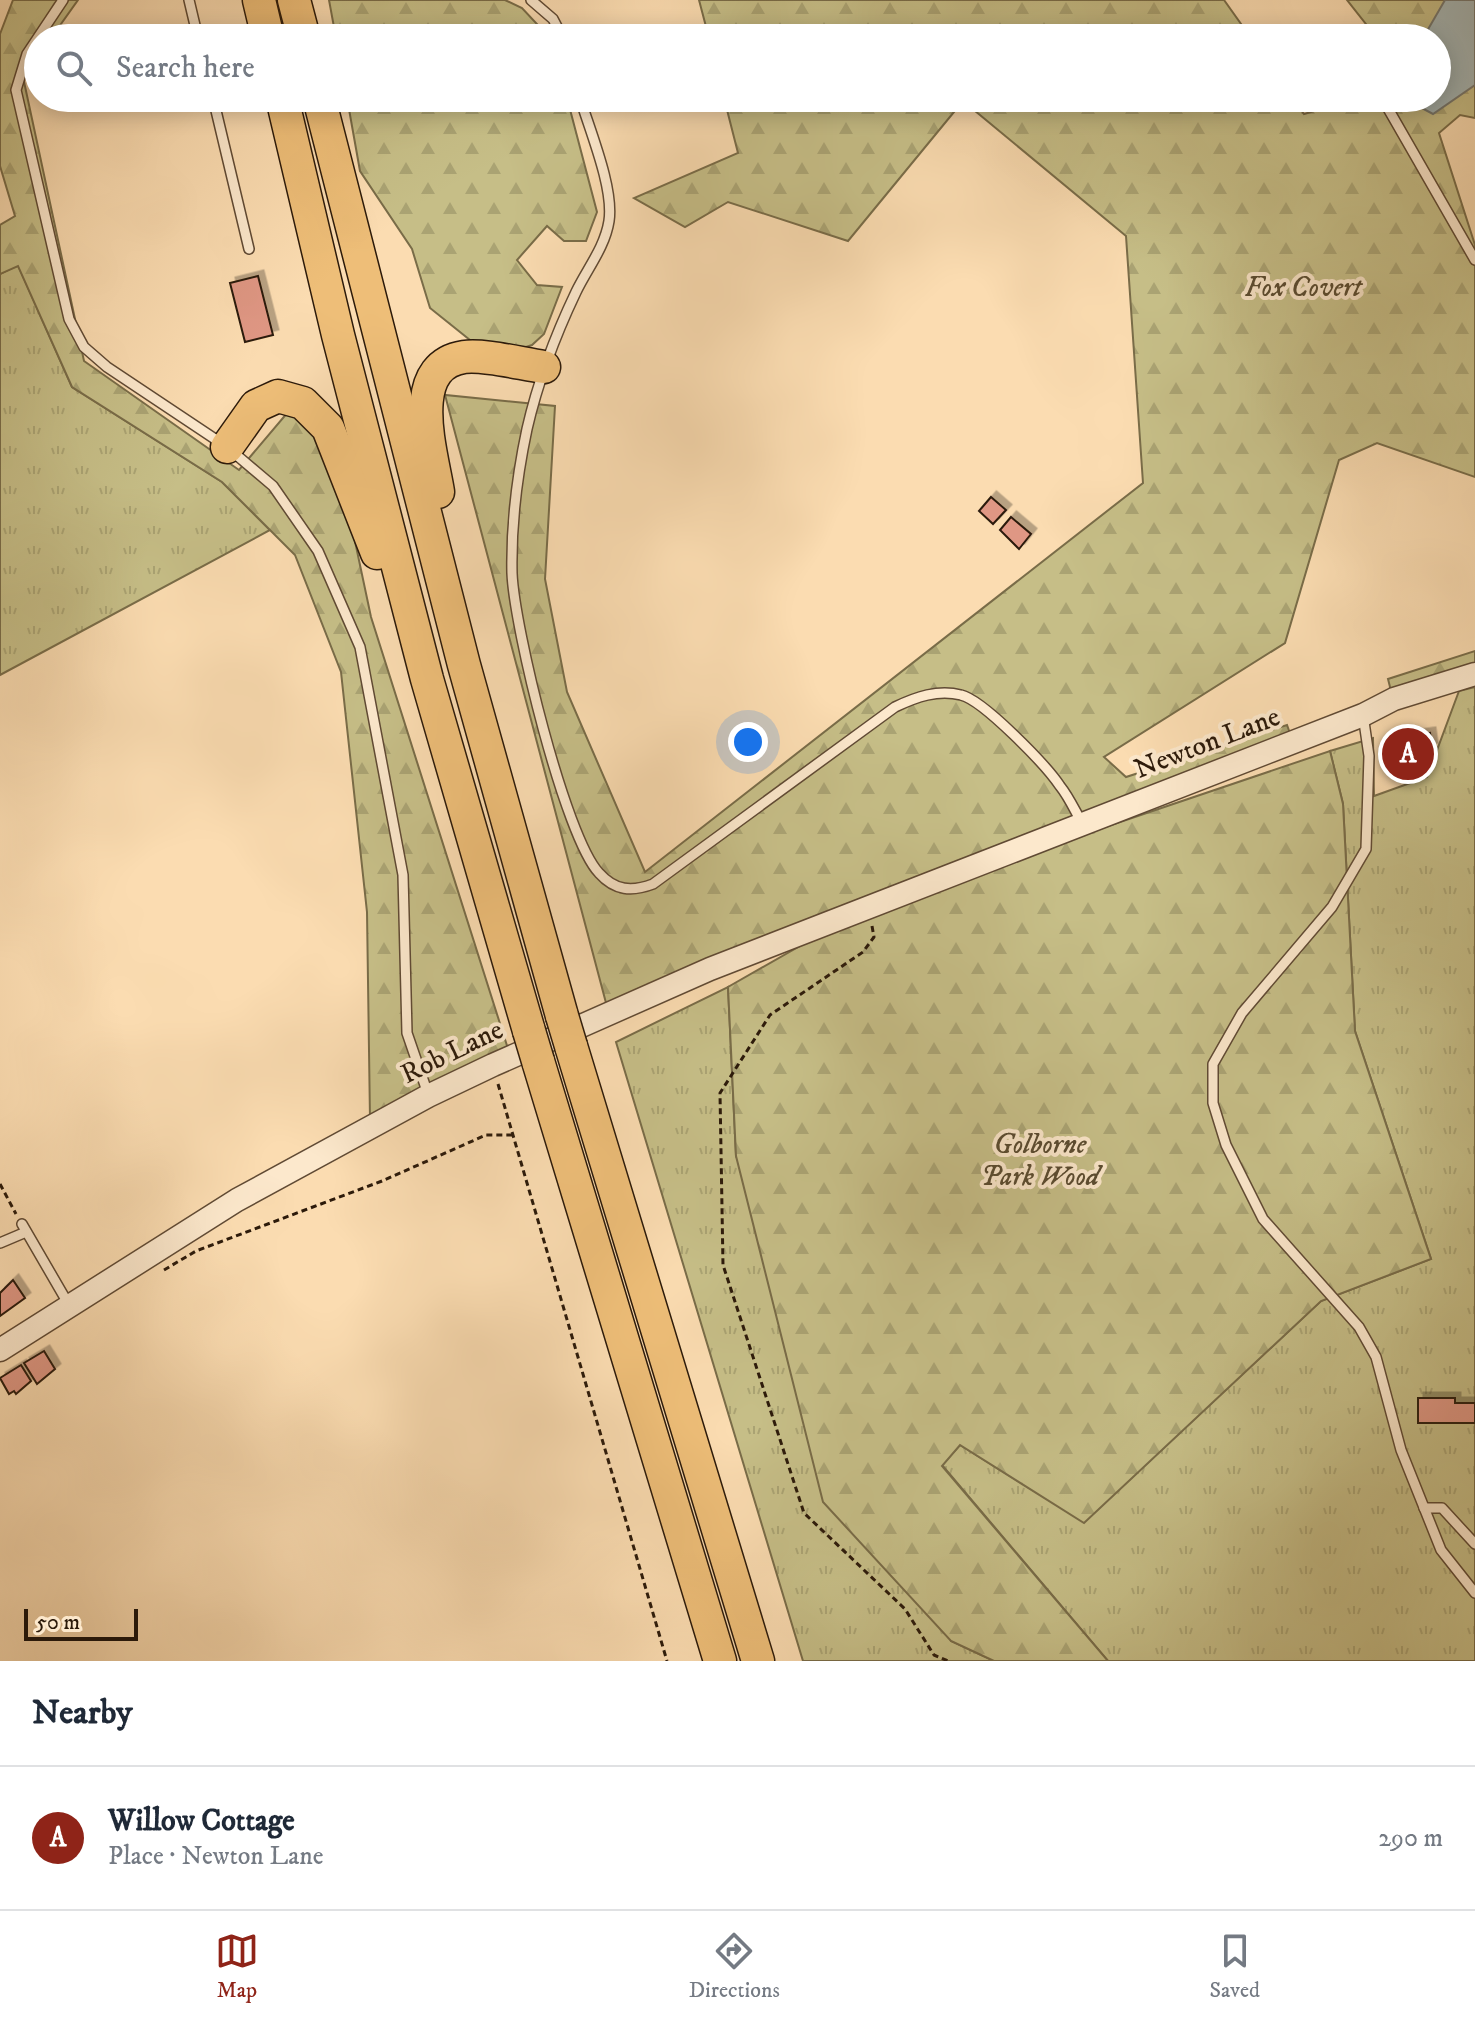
<!DOCTYPE html>
<meta charset="utf-8">
<style>
body{margin:0;font-family:"IM FELL DW Pica",serif;background:#f6f6f7;color:#1f2937}
.scale{position:absolute;left:24px;bottom:20px;width:114px;box-sizing:border-box;padding-left:8px;border:4px solid #2c1a0a;border-top:0;font-size:22px;line-height:28px;white-space:nowrap;color:#2c1a0a;-webkit-text-stroke:6px #fce8cc;paint-order:stroke}
.you{position:absolute;left:748px;top:742px;width:28px;height:28px;margin:-20px;border:6px solid #fff;border-radius:50%;background:#1a73e8;box-shadow:0 0 0 12px #1a73e833}
.badge{display:grid;place-items:center;width:52px;height:52px;border-radius:50%;background:#8f2418;color:#fff;font-size:26px;font-weight:700}
.pin{position:absolute;translate:-50% -50%;border:4px solid #fff;box-shadow:0 2px 8px #0006}
.list{margin:0;padding:0;list-style:none}
h2{display:flex;justify-content:space-between;align-items:center;height:104px;margin:0;padding:0 32px;font-size:34px}
h2 small{font-size:26px;font-weight:400;color:#747a83}
.list li{display:grid;grid-template-columns:52px 1fr auto;gap:24px;align-items:center;box-sizing:border-box;height:144px;padding:0 32px;border-top:2px solid #e0e1e3}
.list b{display:block;font-size:30px;white-space:nowrap}
.list p{margin:0;font-size:26px;white-space:nowrap;color:#747a83}
.list em{font-size:26px;font-style:normal;color:#747a83}
.icon{flex:none;width:44px;height:44px;fill:none;stroke:currentColor;stroke-width:2;stroke-linecap:round;stroke-linejoin:round}
.map{position:relative;flex:none;width:1475px;height:1661px;overflow:hidden}
.search{position:absolute;background:#fff;box-shadow:0 4px 20px #0003;left:24px;right:24px;top:24px;height:88px;display:flex;align-items:center;gap:20px;box-sizing:border-box;padding:0 28px;border-radius:44px;color:#747a83;font-size:30px}
.sheet{height:248px;background:#fff}
nav{display:flex;justify-content:space-around;align-items:center;box-sizing:border-box;height:112px;border-top:2px solid #e0e1e3;background:#fff;font-size:22px;color:#747a83}
nav a{display:grid;justify-items:center;gap:4px}
nav .on{color:#8f2418}
.map>svg:first-child{display:block}
.grass{fill:url(#grass-tufts);stroke:#796c48;stroke-width:2}
.forest{fill:url(#forest-firs);stroke:#796c48;stroke-width:2}
.water{fill:#a5b8b8;stroke:#757972;stroke-width:2}
.building{fill:#df9784;stroke:#2c1a0a;stroke-width:2;filter:url(#shadow)}
.lines{fill:none;stroke-linecap:round;stroke-linejoin:round}
.service-casing{stroke:#604a34;stroke-width:12}
.tertiary-casing{stroke:#604a34;stroke-width:25}
.motorway-casing{stroke:#2c1a0a;stroke-width:35}
.path{stroke:#2c1a0a;stroke-width:3;stroke-dasharray:6 4;stroke-linecap:butt}
.service{stroke:#fce8cc;stroke-width:9}
.tertiary{stroke:#fce8cc;stroke-width:22}
.motorway{stroke:#eebe78;stroke-width:32}
.motorway-bridge-casing{stroke:#2c1a0a;stroke-width:35;stroke-linecap:butt}
.motorway-bridge{stroke:#eebe78;stroke-width:32}
.labels{text-anchor:middle;dominant-baseline:central;stroke-width:8;stroke-linejoin:round;paint-order:stroke}
.park-label{font-size:28px;font-style:italic;fill:#5a4b30;stroke:#fce8cc}
.street-label{font-size:28px;fill:#2c1a0a;stroke:#fce8cc}
</style>
<div class="map">
<svg width="1475" height="1661" viewBox="0 0 1475 1661">
<defs>
<pattern id="grass-tufts" width="24" height="20" patternUnits="userSpaceOnUse" patternTransform="scale(2)"><rect width="24" height="20" fill="#c6be87"/><path d="M3 7l-1-3M5 7V3M7 7l1-3M15 17l-1-3M17 17v-4M19 17l1-3" fill="none" stroke="#aaa373"/></pattern>
<pattern id="forest-firs" width="22" height="20" patternUnits="userSpaceOnUse" patternTransform="scale(2)"><rect width="22" height="20" fill="#c6be87"/><path d="M5 1l3.5 6h-7zM16 11l3.5 6h-7z" fill="#aaa373"/></pattern>
<filter id="shadow"><feDropShadow dx="5.5" dy="-5.5" stdDeviation="0" flood-color="#0004"/></filter>
</defs>
<rect width="100%" height="100%" fill="#fbdcb1"/>
<filter id="stains"><feTurbulence type="fractalNoise" baseFrequency=".0025" numOctaves="4"/><feColorMatrix values="0 0 0 0 .2 0 0 0 0 .09 0 0 0 0 .02 0 0 0 .5 -.17"/></filter>
<radialGradient id="worn" r=".72"><stop offset=".6" stop-color="#630" stop-opacity="0"/><stop offset="1" stop-color="#630" stop-opacity=".3"/></radialGradient>
<g class="grass">
<path d="M18,265L72,387L222,482L270,530L0,675V274Z"/>
<path d="M1475,687V1661H1108L942,1465L960,1445L1084,1522L1321,1301L1431,1259L1355,1031L1343,804L1330,751L1373,738L1374,796L1427,777L1459,691Z"/>
<path d="M728,987L736,1156L951,1641L994,1661H803L616,1042Z"/>
</g>
<g class="forest">
<path d="M13,0H78L51,38H38V56L23,77L84,361L239,470L288,412L308,421L349,513L371,617L509,1052L370,1119L367,912L341,672L295,555L222,482L72,387L18,266L0,274V225L15,216L0,166V34Z"/>
<path d="M329,0H505L522,8L550,38H336Z"/>
<path d="M699,0H1224L1251,38H709Z"/>
<path d="M1347,0H1475V118L1460,115L1439,133L1475,245V477L1377,443L1339,460L1285,643L1104,757L1126,777L1287,725L1292,739L901,896L1330,751L1343,804L1355,1031L1431,1259L1321,1301L1084,1523L960,1445L942,1466L1108,1661H994L951,1641L823,1502L736,1156L728,987L856,914L610,1018L445,395L555,406L545,579L567,692L645,872L1143,483L1126,236L963,101L848,241L728,202L685,227L634,198L738,153L724,98H1292L1304,114L1358,98H1437V38H1377Z"/>
<path d="M347,98H567L597,212L586,241H564L547,226L517,260L537,285L562,287L544,334L532,345L517,350L475,344L430,308L412,249L360,171Z"/>
<path d="M1475,651V684L1395,707L1388,679Z"/>
</g>
<path class="water" d="M1445,0H1475V85L1433,114L1403,98H1437V38H1423Z"/>
<g class="building">
<path d="M258,276L273,335L245,342L230,283Z"/>
<path d="M991,497L1006,510L993,524L979,511Z"/>
<path d="M1011,517L1031,534L1019,549L1000,530Z"/>
<path d="M1430,733L1432,748L1424,750L1426,765L1393,772L1387,769L1392,757L1389,739Z"/>
<path d="M13,1280L25,1298L0,1316V1293Z"/>
<path d="M44,1351L55,1369L37,1384L24,1363Z"/>
<path d="M21,1365L31,1381L16,1394L14,1391L9,1394L0,1378Z"/>
<path d="M1418,1398H1455V1403H1475V1423H1418Z"/>
</g>
<g class="lines">
<defs>
<g id="service">
<path d="M63,0L27,54L16,90L69,319L84,347L107,367L227,447L273,486L318,551L360,647L403,875L407,1033L428,1094"/>
<path d="M189,0L198,38"/>
<path d="M531,0L553,19L563,38"/>
<path d="M213,98L249,249"/>
<path d="M580,98C590,131 614,188 609,221C605,247 587,269 576,292C555,336 538,381 527,429C517,476 511,525 512,573C514,627 565,837 599,873C615,891 632,892 653,884L895,707C916,697 938,689 961,695C983,700 1046,765 1060,786C1069,797 1075,811 1082,823"/>
<path d="M1382,98L1475,260"/>
<path d="M1363,715L1369,756L1366,849L1332,907L1242,1013L1213,1064V1103L1226,1145L1263,1219L1359,1327L1376,1357L1401,1450L1441,1550L1475,1593"/>
<path d="M22,1224L69,1305"/>
<path d="M0,1243L26,1232"/>
<path d="M1424,1508H1442L1475,1544"/>
</g>
<path id="tertiary" d="M0,1350L237,1200L428,1096L493,1065L710,969L1363,715L1394,699L1475,674"/>
<g id="motorway">
<path d="M259,0L268,38"/>
<path d="M294,0L304,38"/>
<path d="M282,98L338,335L427,679L529,1031"/>
<path d="M319,98L464,665L562,1016"/>
<path d="M227,447L256,406L278,396L303,403L328,428L377,553"/>
<path d="M438,492C432,453 404,366 464,357C484,354 522,364 544,367"/>
<path d="M571,1046L758,1661"/>
<path d="M538,1061L720,1661"/>
</g>
</defs>
<use href="#service" class="service-casing"/>
<use href="#tertiary" class="tertiary-casing"/>
<use href="#motorway" class="motorway-casing"/>
<g class="path">
<path d="M872,926L874,937L863,952L770,1015L720,1093L723,1265L804,1513L905,1609L934,1655L948,1661"/>
<path d="M498,1084L667,1661"/>
<path d="M0,1184L16,1214"/>
<path d="M164,1270L196,1251L382,1181L486,1135H512"/>
</g>
<use href="#service" class="service"/>
<use href="#tertiary" class="tertiary"/>
<use href="#motorway" class="motorway"/>
<defs>
<g id="motorway-bridge">
<path d="M562,1016L571,1046"/>
<path d="M529,1031L538,1061"/>
</g>
</defs>
<use href="#motorway-bridge" class="motorway-bridge-casing"/>
<use href="#motorway-bridge" class="motorway-bridge"/>
</g>
<g class="labels">
<g class="park-label">
<text x="1303" y="287">Fox Covert</text>
<text x="1040" y="1144">Golborne<tspan x="1040" dy="32">Park Wood</tspan></text>
</g>
<g class="street-label">
<text transform="translate(1207 743) rotate(-21)">Newton Lane</text>
<text transform="translate(452 1052) rotate(-26)">Rob Lane</text>
</g>
</g>
<rect width="100%" height="100%" filter="url(#stains)"/>
<rect width="100%" height="100%" fill="url(#worn)"/>
</svg>
<div class="scale">50 m</div>
<div class="you"></div>
<div class="pin badge" style="left:1408px;top:754px">A</div>
<div class="search"><svg class="icon" aria-label="search" viewBox="0 0 24 24"><circle cx="10" cy="10" r="6"/><path d="M15 15l6 6"/></svg>Search here</div>
</div>
<section class="sheet">
<h2>Nearby<small></small></h2>
<ul class="list">
<li><span class="badge">A</span><div><b>Willow Cottage</b><p>Place · Newton Lane</p></div><em>290 m</em></li>
</ul>
</section>
<nav>
<a class="on"><svg class="icon" aria-label="map" viewBox="0 0 24 24"><path d="M3 6l6-2 6 2 6-2v14l-6 2-6-2-6 2zM9 4v14M15 6v14"/></svg>Map</a>
<a><svg class="icon" aria-label="directions" viewBox="0 0 24 24"><path d="M12 3l9 9-9 9-9-9zM9 14v-3h6M13 9l2 2-2 2"/></svg>Directions</a>
<a><svg class="icon" aria-label="saved" viewBox="0 0 24 24"><path d="M7 4h10v16l-5-4-5 4z"/></svg>Saved</a>
</nav>
